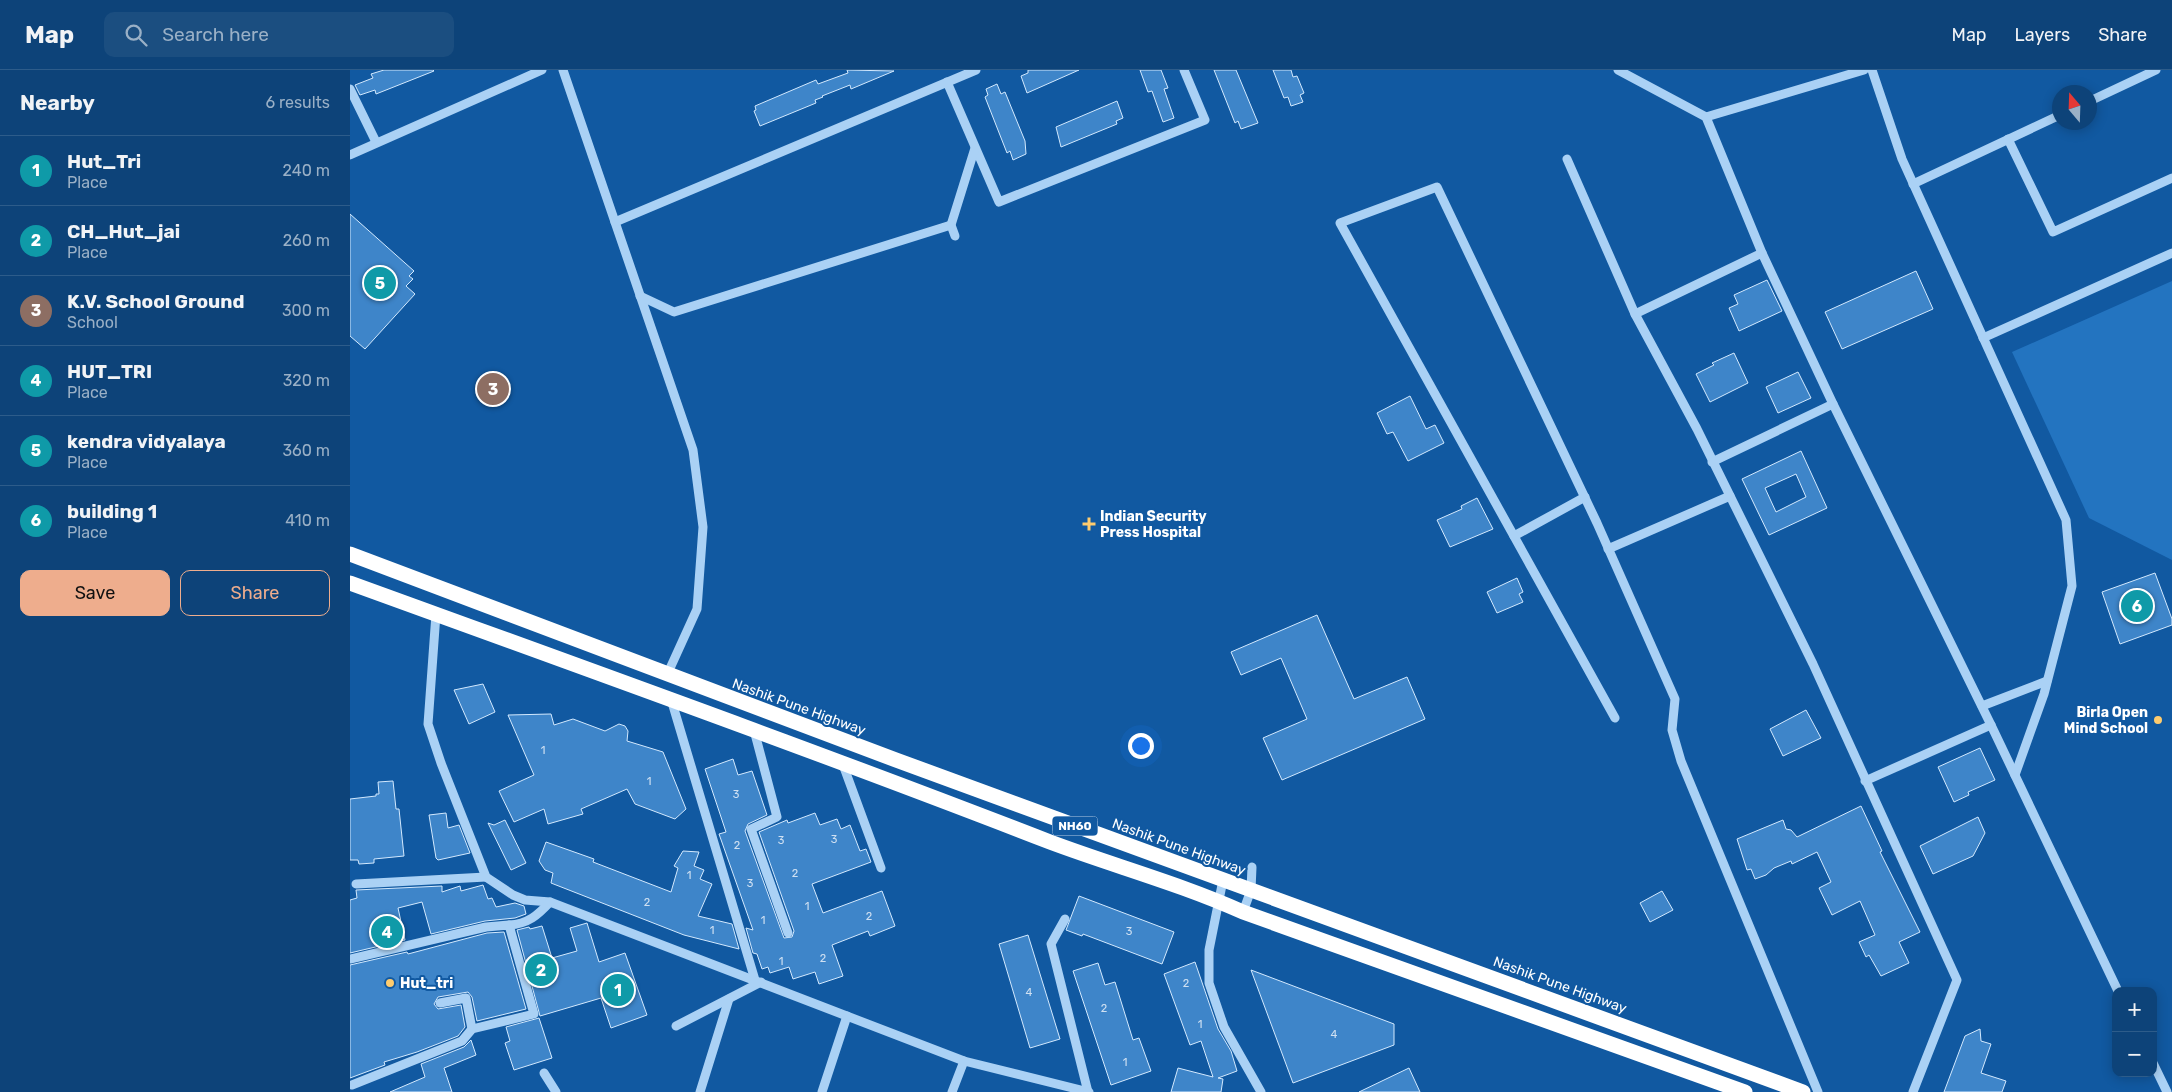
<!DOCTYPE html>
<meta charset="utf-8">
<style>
body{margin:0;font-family:Rubik,sans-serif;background:#1b4e80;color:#f1f3f6}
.controls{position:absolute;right:15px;bottom:15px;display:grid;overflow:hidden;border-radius:10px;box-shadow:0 2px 12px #0003}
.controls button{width:45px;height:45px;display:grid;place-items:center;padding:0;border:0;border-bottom:1px solid #2d5c8a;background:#0d4379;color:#f1f3f6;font:25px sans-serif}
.compass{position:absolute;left:1702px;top:15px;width:45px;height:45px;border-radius:50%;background:#0d4379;box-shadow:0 2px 12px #0003;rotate:341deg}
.you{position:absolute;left:790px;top:675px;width:18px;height:18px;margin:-12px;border:4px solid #fff;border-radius:50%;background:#1a73e8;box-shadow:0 0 0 8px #1a73e833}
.badge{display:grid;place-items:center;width:32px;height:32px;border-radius:50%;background:#eead8d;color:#fff;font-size:16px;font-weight:700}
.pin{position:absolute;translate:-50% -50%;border:2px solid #fff;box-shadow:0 1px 5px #0006}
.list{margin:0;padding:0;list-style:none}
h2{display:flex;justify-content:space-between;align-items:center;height:65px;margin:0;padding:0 20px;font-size:21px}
h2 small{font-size:16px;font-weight:400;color:#9ab0c6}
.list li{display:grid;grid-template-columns:32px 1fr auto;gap:15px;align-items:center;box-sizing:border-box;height:70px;padding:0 20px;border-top:1px solid #2d5c8a}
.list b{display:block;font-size:19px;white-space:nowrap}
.list p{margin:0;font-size:16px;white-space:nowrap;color:#9ab0c6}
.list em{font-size:16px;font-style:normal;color:#9ab0c6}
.actions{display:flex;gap:10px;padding:15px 20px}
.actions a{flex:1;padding:11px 0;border:1px solid #eead8d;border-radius:10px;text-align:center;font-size:18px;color:#eead8d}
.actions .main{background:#eead8d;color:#111}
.icon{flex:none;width:28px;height:28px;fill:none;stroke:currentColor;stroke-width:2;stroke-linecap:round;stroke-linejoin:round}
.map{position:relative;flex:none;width:1822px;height:1022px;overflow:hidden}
header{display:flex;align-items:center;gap:30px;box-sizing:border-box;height:70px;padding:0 25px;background:#0d4379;border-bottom:1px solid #2d5c8a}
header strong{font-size:24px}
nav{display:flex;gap:28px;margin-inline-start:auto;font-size:18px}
.search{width:350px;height:45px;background:#1b4e80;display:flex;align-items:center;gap:12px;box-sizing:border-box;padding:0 18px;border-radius:10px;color:#9ab0c6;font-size:19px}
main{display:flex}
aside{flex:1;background:#0d4379}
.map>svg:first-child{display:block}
.green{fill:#2374c0}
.building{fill:#3e85c9;stroke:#d3e9fe;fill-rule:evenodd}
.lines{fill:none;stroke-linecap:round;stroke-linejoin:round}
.minor{stroke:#aad1f5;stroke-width:9}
.highway{stroke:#fff;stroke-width:15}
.poi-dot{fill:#ffcc6e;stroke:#1159a1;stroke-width:2}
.labels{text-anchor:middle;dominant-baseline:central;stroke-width:4;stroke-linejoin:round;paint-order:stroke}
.number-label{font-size:11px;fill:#cfe0f2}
.shield{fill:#1159a1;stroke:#b8cde3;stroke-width:1}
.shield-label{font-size:12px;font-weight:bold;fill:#fff}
.poi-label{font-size:14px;font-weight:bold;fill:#fff;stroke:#1159a1;text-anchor:start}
.street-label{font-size:14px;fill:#fff;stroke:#1159a1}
</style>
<header>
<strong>Map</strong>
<div class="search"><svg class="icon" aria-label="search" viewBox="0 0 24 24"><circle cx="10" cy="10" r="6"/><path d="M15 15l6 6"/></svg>Search here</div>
<nav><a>Map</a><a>Layers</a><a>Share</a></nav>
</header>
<main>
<aside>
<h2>Nearby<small>6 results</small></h2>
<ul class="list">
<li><span class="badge" style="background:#0f9aa8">1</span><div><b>Hut_Tri</b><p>Place</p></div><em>240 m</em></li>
<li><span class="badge" style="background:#0f9aa8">2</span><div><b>CH_Hut_jai</b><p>Place</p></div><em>260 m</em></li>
<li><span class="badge" style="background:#8d6e63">3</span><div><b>K.V. School Ground</b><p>School</p></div><em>300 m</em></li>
<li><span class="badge" style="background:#0f9aa8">4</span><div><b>HUT_TRI</b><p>Place</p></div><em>320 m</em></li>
<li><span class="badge" style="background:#0f9aa8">5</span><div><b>kendra vidyalaya</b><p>Place</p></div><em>360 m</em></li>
<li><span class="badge" style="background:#0f9aa8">6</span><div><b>building 1</b><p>Place</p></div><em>410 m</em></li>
</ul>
<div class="actions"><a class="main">Save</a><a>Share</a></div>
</aside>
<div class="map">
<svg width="1822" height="1022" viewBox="0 0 1822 1022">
<rect width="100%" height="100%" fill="#1159a1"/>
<path class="green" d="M1822,211V490L1739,448L1662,282Z"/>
<g class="building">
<path d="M34,0H83L84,1L26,24L25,20L10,25L5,15L23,8L21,4Z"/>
<path d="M497,0L544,1L501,19L500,15L472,26L473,27L465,30L466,33L410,56L404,41L406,40L405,36L466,10L468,14L498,3Z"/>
<path d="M678,0H729L677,23L671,6L678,3Z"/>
<path d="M790,0H811L818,18L814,19L824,48L813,52L802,21L798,22Z"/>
<path d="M864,0H886L908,53L891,59L888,51L885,53Z"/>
<path d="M923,0H941L943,7L947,6L954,23L950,25L953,32L941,36L938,27L934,28Z"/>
<path d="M647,14L651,24L655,22L675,71L676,84L663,90L660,81L657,83L635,27L638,25L636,19Z"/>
<path d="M767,31L773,48L766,51L767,54L711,77L706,57Z"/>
<path d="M0,144L64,201L59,206L63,209L56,216L65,224L15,279L0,266Z"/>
<path d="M1566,201L1583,239L1492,279L1475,242Z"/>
<path d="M1417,210L1432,241L1389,261L1379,238L1388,234L1384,225Z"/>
<path d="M1384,283L1398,313L1360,332L1346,304L1364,295L1362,293Z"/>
<path d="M1448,302L1461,328L1428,343L1416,317Z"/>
<path d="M1060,326L1076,359L1085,355L1094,373L1058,391L1043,362L1037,364L1027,343Z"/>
<path d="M1451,381L1477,438L1419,465L1392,409ZM1446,404L1456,427L1426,442L1415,418Z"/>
<path d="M1127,428L1143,459L1100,477L1087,450L1112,439L1111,436Z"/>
<path d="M1805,503L1822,549V555L1770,574L1752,522Z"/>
<path d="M1167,508L1173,522L1169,524L1173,532L1147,543L1137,522Z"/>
<path d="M967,545L1004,629L1057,607L1075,649L932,710L913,668L957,649L931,588L891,605L881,582Z"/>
<path d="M133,614L145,642L119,654L104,620Z"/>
<path d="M1456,640L1471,668L1433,686L1420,659Z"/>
<path d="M201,644L204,655L223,649L255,661L269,654L275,656L278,661L277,671L313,682L336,739L325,749L285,734L277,719L231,739L233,744L198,754L194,739L164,752L149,721L184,705L158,645Z"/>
<path d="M1630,678L1645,710L1618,722L1619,725L1604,732L1588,697Z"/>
<path d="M383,689L388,705L402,701L417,745L398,754L395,761L434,868L442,867L444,861L409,762L437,750L438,753L465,743L470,755L487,749L491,759L500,755L510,781L516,779L521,792L462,814L473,843L532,821L545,856L520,866L518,861L482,875L493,906L469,914L465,902L443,909L439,897L420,903L418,897L412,899L407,884L403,883L396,858L403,860L369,764L376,762L355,699Z"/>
<path d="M43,711L46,739H49L54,786L24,789V793L9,794L8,790H0V729L26,726V724H29L28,712Z"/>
<path d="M1511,736L1532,781L1530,782L1570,862L1549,872L1559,893L1531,906L1519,885L1516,887L1509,872L1525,865L1510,831L1482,845L1469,818L1481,812L1467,782L1442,794L1441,791L1424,798L1416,805L1405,809L1401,799L1397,800L1387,769L1433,750L1436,759L1441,760L1447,767Z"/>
<path d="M96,743L98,758L109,755L120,783L88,790L86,788L79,745Z"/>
<path d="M1628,747L1635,763L1623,786L1583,804L1570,776Z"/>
<path d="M155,750L176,793L161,800L138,753L144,755Z"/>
<path d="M196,772L244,789L243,792L321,822L328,798L324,796L333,781L349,782L344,796L354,800L350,809L362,814L348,846L382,854L389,879L334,865L201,813L203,803L195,800L189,791Z"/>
<path d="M133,815L138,829L142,828L146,837L165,833L174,836L176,844L165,848L135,851L81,864L72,832L48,838L55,870L0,883V830L7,828L6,820L92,816V822L110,816L111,821Z"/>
<path d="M1312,821L1323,840L1300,852L1290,833Z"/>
<path d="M729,826L824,862L812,894L733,864L732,866L716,860Z"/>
<path d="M237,853L249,892L275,883L297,945L261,958L251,928L190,946L167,860L179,857L180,859L192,856L202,888L227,881L220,858Z"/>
<path d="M154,862L176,939L127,951L122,927L118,922L88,927L84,934L88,939L111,935L115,957L108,966L67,982L34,992L35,995L0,1008V895L57,882L58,884L137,863Z"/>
<path d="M678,865L710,969L680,978L649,874Z"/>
<path d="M845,892L868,959L881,981L887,1001L868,1008L873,1009L871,1022H821L828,998L863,1007L851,971L840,975L814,904Z"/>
<path d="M748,893L755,915L765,912L783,970L789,968L801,1001L761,1015L723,901Z"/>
<path d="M901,900L1044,954V975L943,1013Z"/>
<path d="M189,948L202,988L164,1000L155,973L160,971L156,957Z"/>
<path d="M1630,959L1631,971L1641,974L1631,1003L1656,1011L1652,1022H1594L1615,966Z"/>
<path d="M121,970L126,985L94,998L102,1022H40L75,1007L71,994L114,977Z"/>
<path d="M1059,998L1070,1022H1009Z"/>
</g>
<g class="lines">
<g class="minor">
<path d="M213,0L343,380L353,457L347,539L317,605"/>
<path d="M1268,0L1356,47L1412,183L1483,334L1641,655L1768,921"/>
<path d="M1522,0L1552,89L1716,450L1722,516L1694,624L1665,705"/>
<path d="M597,12L649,132L855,50L834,0"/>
<path d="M0,19L26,72"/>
<path d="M1740,31L1806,0"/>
<path d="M1356,47L1514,0"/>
<path d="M1658,69L1703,162L1822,108"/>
<path d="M0,85L192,0"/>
<path d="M1217,89L1285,244L1347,359L1463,594L1607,910L1563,1022"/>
<path d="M1563,114L1710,45"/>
<path d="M265,152L626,0"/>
<path d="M605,166L601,155L625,78"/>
<path d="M290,226L324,242L601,155"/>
<path d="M1285,244L1412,183"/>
<path d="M1633,268L1822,183"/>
<path d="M1362,392L1483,334"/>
<path d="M1164,466L1235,427"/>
<path d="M1258,479L1380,426"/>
<path d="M86,544L78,654L91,693L136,807L163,825L175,830L200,832L614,991L739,1022"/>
<path d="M321,629L405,910"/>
<path d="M1632,636L1697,611"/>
<path d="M1265,648L990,153L1087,117L1247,453L1325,629L1322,660L1331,691L1468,1022"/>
<path d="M404,660L427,747L401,759L438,863"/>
<path d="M492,692L531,798"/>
<path d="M1515,711L1641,655"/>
<path d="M873,810L859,880V913L874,957L911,1022"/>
<path d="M6,814L136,807"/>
<path d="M893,842L901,820L902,797"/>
<path d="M715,849L701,874L738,1022"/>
<path d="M159,855C178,854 188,845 200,832"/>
<path d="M0,889L136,857L159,855L184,944L122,959L112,971L2,1015"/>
<path d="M90,933L116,928L122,959"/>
<path d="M326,956L411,912"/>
<path d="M1803,993L1817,1022"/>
<path d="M194,1003L206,1022"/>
<path d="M350,1022L379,929"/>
<path d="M472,1022L497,946"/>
<path d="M602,1022L614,991"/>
</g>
<g class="highway">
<path d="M0,484L546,690L1453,1022"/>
<path d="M0,513C234,598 468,682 700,772C764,796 831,814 893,842L1395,1022"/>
</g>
</g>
<g class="poi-dot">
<path d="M736.5 446.5h5v5h5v5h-5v5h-5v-5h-5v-5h5z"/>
<circle cx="1808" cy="650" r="5"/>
<circle cx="40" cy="913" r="5"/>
</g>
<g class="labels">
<g class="number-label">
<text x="193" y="680">1</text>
<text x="299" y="711">1</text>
<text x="386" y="724">3</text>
<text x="484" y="769">3</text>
<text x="431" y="770">3</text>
<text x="387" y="775">2</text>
<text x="445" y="803">2</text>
<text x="339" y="805">1</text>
<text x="400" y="813">3</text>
<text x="297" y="832">2</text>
<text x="457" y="836">1</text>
<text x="519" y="846">2</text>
<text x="413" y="850">1</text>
<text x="362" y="860">1</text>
<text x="779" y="861">3</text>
<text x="473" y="888">2</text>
<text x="431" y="891">1</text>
<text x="836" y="913">2</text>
<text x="679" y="922">4</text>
<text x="754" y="938">2</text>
<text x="850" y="954">1</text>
<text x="984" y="964">4</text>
<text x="775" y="992">1</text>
</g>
<rect class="shield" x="702.5" y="746.5" width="45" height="19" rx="4"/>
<g class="shield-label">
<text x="725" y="756">NH60</text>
</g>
<g class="poi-label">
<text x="750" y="446">Indian Security<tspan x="750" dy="16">Press Hospital</tspan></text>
<text x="1798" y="642" text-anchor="end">Birla Open<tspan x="1798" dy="16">Mind School</tspan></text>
<text x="50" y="913">Hut_tri</text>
</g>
<g class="street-label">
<text transform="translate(449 637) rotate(20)">Nashik Pune Highway</text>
<text transform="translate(829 777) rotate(20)">Nashik Pune Highway</text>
<text transform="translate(1210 915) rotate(20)">Nashik Pune Highway</text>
</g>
</g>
</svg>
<div class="controls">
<button>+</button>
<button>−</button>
</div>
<svg class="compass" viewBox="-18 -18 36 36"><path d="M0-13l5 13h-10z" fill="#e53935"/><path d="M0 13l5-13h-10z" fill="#9ab0c6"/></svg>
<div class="you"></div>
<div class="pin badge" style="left:268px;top:920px;background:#0f9aa8">1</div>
<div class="pin badge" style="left:191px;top:900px;background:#0f9aa8">2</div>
<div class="pin badge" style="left:143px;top:319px;background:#8d6e63">3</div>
<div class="pin badge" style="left:37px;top:862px;background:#0f9aa8">4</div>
<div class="pin badge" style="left:30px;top:213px;background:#0f9aa8">5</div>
<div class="pin badge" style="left:1787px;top:536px;background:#0f9aa8">6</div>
</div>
</main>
